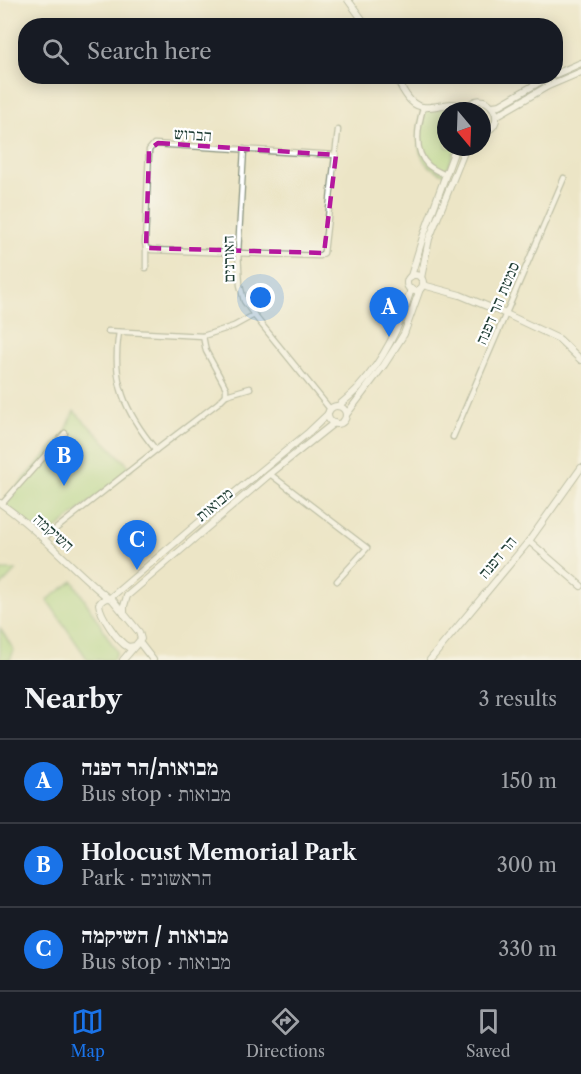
<!DOCTYPE html>
<meta charset="utf-8">
<style>
body{margin:0;font-family:"Libre Caslon Text","Frank Ruhl Libre",serif;background:#242831;color:#f1f3f6}
.compass{position:absolute;left:437px;top:102px;width:54px;height:54px;border-radius:50%;background:#171b24;box-shadow:0 3px 15px #0003;rotate:161deg}
.you{position:absolute;left:261px;top:298px;width:21px;height:21px;margin:-15px;border:4px solid #fff;border-radius:50%;background:#1a73e8;box-shadow:0 0 0 9px #1a73e833}
.badge{display:grid;place-items:center;width:39px;height:39px;border-radius:50%;background:#1a73e8;color:#fff;font-size:20px;font-weight:700}
.pin{position:absolute;translate:-50% -50px;filter:drop-shadow(0 2px 3px #0008)}
.pin::after{content:'';position:absolute;top:32px;width:21px;height:18px;background:inherit;clip-path:polygon(0 0,100% 0,50% 100%)}
.list{margin:0;padding:0;list-style:none}
h2{display:flex;justify-content:space-between;align-items:center;height:78px;margin:0;padding:0 24px;font-size:26px}
h2 small{font-size:20px;font-weight:400;color:#9ea1a6}
.list li{display:grid;grid-template-columns:39px 1fr auto;gap:18px;align-items:center;box-sizing:border-box;height:84px;padding:0 24px;border-top:2px solid #363941}
.list b{display:block;font-size:22px;white-space:nowrap}
.list p{margin:0;font-size:20px;white-space:nowrap;color:#9ea1a6}
.list em{font-size:20px;font-style:normal;color:#9ea1a6}
.icon{flex:none;width:33px;height:33px;fill:none;stroke:currentColor;stroke-width:2;stroke-linecap:round;stroke-linejoin:round}
.map{position:relative;flex:none;width:581px;height:660px;overflow:hidden}
.search{position:absolute;background:#171b24;box-shadow:0 3px 15px #0003;left:18px;right:18px;top:18px;height:66px;display:flex;align-items:center;gap:15px;box-sizing:border-box;padding:0 21px;border-radius:24px;color:#9ea1a6;font-size:22px}
.sheet{height:330px;background:#171b24}
nav{display:flex;justify-content:space-around;align-items:center;box-sizing:border-box;height:84px;border-top:2px solid #363941;background:#171b24;font-size:16px;color:#9ea1a6}
nav a{display:grid;justify-items:center;gap:3px}
nav .on{color:#1a73e8}
.map>svg:first-child{display:block}
.park{fill:#a7d582;stroke:#63895b;stroke-width:1.5}
.lines{fill:none;stroke-linecap:round;stroke-linejoin:round}
.minor-casing{stroke:#86917d;stroke-width:7}
.tertiary-casing{stroke:#86917d;stroke-width:8}
.minor{stroke:#fff;stroke-width:4.5}
.tertiary{stroke:#fff;stroke-width:6}
.marked{fill:none;stroke:#b5179e;stroke-width:4.5;stroke-dasharray:12 8;stroke-linejoin:round}
.labels{text-anchor:middle;dominant-baseline:central;stroke-width:4.5;stroke-linejoin:round;paint-order:stroke}
.street-label{font-size:16px;fill:#1f3d34;stroke:#fff}
</style>
<div class="map">
<svg width="581" height="660" viewBox="0 0 581 660">
<rect width="100%" height="100%" fill="#fff"/>
<filter id="ink" filterUnits="userSpaceOnUse"><feTurbulence type="fractalNoise" baseFrequency=".0167" numOctaves="2"/><feDisplacementMap in="SourceGraphic" scale="12" xChannelSelector="R" yChannelSelector="G"/><feConvolveMatrix kernelMatrix="1 2 1 2 8 2 1 2 1" color-interpolation-filters="sRGB"/></filter>
<filter id="wash" filterUnits="userSpaceOnUse"><feTurbulence type="fractalNoise" baseFrequency=".008" numOctaves="4" result="noise"/><feDisplacementMap in="SourceGraphic" scale="24" xChannelSelector="R" yChannelSelector="G"/><feGaussianBlur stdDeviation="1.35" result="paint"/><feColorMatrix in="noise" values="0 0 0 0 0 0 0 0 0 0 0 0 0 0 0 0 0 1.4 0 .05"/><feComposite in="paint" operator="in"/></filter>
<g filter="url(#wash)">
<rect width="100%" height="100%" fill="#ece5c6"/>
<g class="park">
<path d="M460,105L465,111H446V147H456L445,175C440,172 432,169 428,165C413,151 418,126 423,108Z"/>
<path d="M74,411L132,469L43,539L2,504L65,433Z"/>
<path d="M0,570H16L0,587Z"/>
<path d="M73,581L117,652L113,660H88L47,600Z"/>
<path d="M0,628L14,650L10,660H0Z"/>
</g>
</g>
<g filter="url(#ink)">
<g class="lines">
<defs>
<g id="minor">
<path d="M423,108C418,126 413,151 428,165C432,169 440,172 445,175"/>
<path d="M244,149L238,253L240,285L244,301L254,315L330,409"/>
<path d="M146,248L151,250L319,256L324,253L338,130"/>
<path d="M146,268V248L145,243L149,150L154,144L336,155"/>
<path d="M108,331L203,336L234,326L254,315"/>
<path d="M119,332C111,382 125,412 156,450"/>
<path d="M203,336L206,351L226,388V395"/>
<path d="M453,437L564,178"/>
<path d="M270,474L367,548L337,581"/>
<path d="M2,504L65,433"/>
<path d="M43,539L156,450L218,403L226,395L250,388"/>
</g>
<g id="tertiary">
<path d="M348,0L367,26"/>
<path d="M556,74L581,63"/>
<path d="M395,76C400,84 404,94 411,101C423,113 438,104 453,104C458,104 462,106 467,107"/>
<path d="M492,106L500,105L550,76"/>
<path d="M466,110C482,82 515,123 482,133"/>
<path d="M496,116L548,86L581,72"/>
<circle cx="415" cy="283" r="8"/>
<path d="M411,276L423,237L456,147"/>
<path d="M421,278L429,239L466,147"/>
<path d="M423,285L460,295L506,314L559,339L581,360"/>
<path d="M338,406C345,400 353,394 359,387C384,359 401,325 411,289"/>
<circle cx="337" cy="415" r="9"/>
<path d="M346,415L384,365L404,334L420,289"/>
<path d="M0,503C39,530 71,568 108,598"/>
<path d="M529,541L581,586"/>
<path d="M110,598L217,507L309,432L328,414"/>
<path d="M124,614V606L127,596L270,474L334,423"/>
<path d="M139,642L153,660"/>
<path d="M123,660L141,639L139,632L112,599C107,596 102,600 99,604C100,615 118,642 128,647L135,646"/>
<path d="M430,660L529,541L581,468"/>
</g>
</defs>
<use href="#minor" class="minor-casing"/>
<use href="#tertiary" class="tertiary-casing"/>
<use href="#minor" class="minor"/>
<use href="#tertiary" class="tertiary"/>
</g>
</g>
<path d="M0 0H581V660H0ZM158,143L336,155L324,253L146,248L149,150Z" fill="#ece5c6" fill-opacity=".55" fill-rule="evenodd"/>
<path class="marked" d="M158,143L336,155L324,253L146,248L149,150Z"/>
<g class="labels">
<g class="street-label">
<text transform="translate(193 134) rotate(4)">הברוש</text>
<text transform="translate(228 259) rotate(-91)">האורנים</text>
<text transform="translate(497 303) rotate(-67)">סמטת הר דפנה</text>
<text transform="translate(214 504) rotate(-40)">מבואות</text>
<text transform="translate(54 532) rotate(42)">השיקמה</text>
<text transform="translate(497 557) rotate(-50)">הר דפנה</text>
</g>
</g>
</svg>
<svg class="compass" viewBox="-18 -18 36 36"><path d="M0-13l5 13h-10z" fill="#e53935"/><path d="M0 13l5-13h-10z" fill="#9ea1a6"/></svg>
<div class="you"></div>
<div class="pin badge" style="left:389px;top:337px">A</div>
<div class="pin badge" style="left:64px;top:486px">B</div>
<div class="pin badge" style="left:137px;top:570px">C</div>
<div class="search"><svg class="icon" aria-label="search" viewBox="0 0 24 24"><circle cx="10" cy="10" r="6"/><path d="M15 15l6 6"/></svg>Search here</div>
</div>
<section class="sheet">
<h2>Nearby<small>3 results</small></h2>
<ul class="list">
<li><span class="badge">A</span><div><b>מבואות/הר דפנה</b><p>Bus stop · מבואות</p></div><em>150 m</em></li>
<li><span class="badge">B</span><div><b>Holocust Memorial Park</b><p>Park · הראשונים</p></div><em>300 m</em></li>
<li><span class="badge">C</span><div><b>מבואות / השיקמה</b><p>Bus stop · מבואות</p></div><em>330 m</em></li>
</ul>
</section>
<nav>
<a class="on"><svg class="icon" aria-label="map" viewBox="0 0 24 24"><path d="M3 6l6-2 6 2 6-2v14l-6 2-6-2-6 2zM9 4v14M15 6v14"/></svg>Map</a>
<a><svg class="icon" aria-label="directions" viewBox="0 0 24 24"><path d="M12 3l9 9-9 9-9-9zM9 14v-3h6M13 9l2 2-2 2"/></svg>Directions</a>
<a><svg class="icon" aria-label="saved" viewBox="0 0 24 24"><path d="M7 4h10v16l-5-4-5 4z"/></svg>Saved</a>
</nav>
